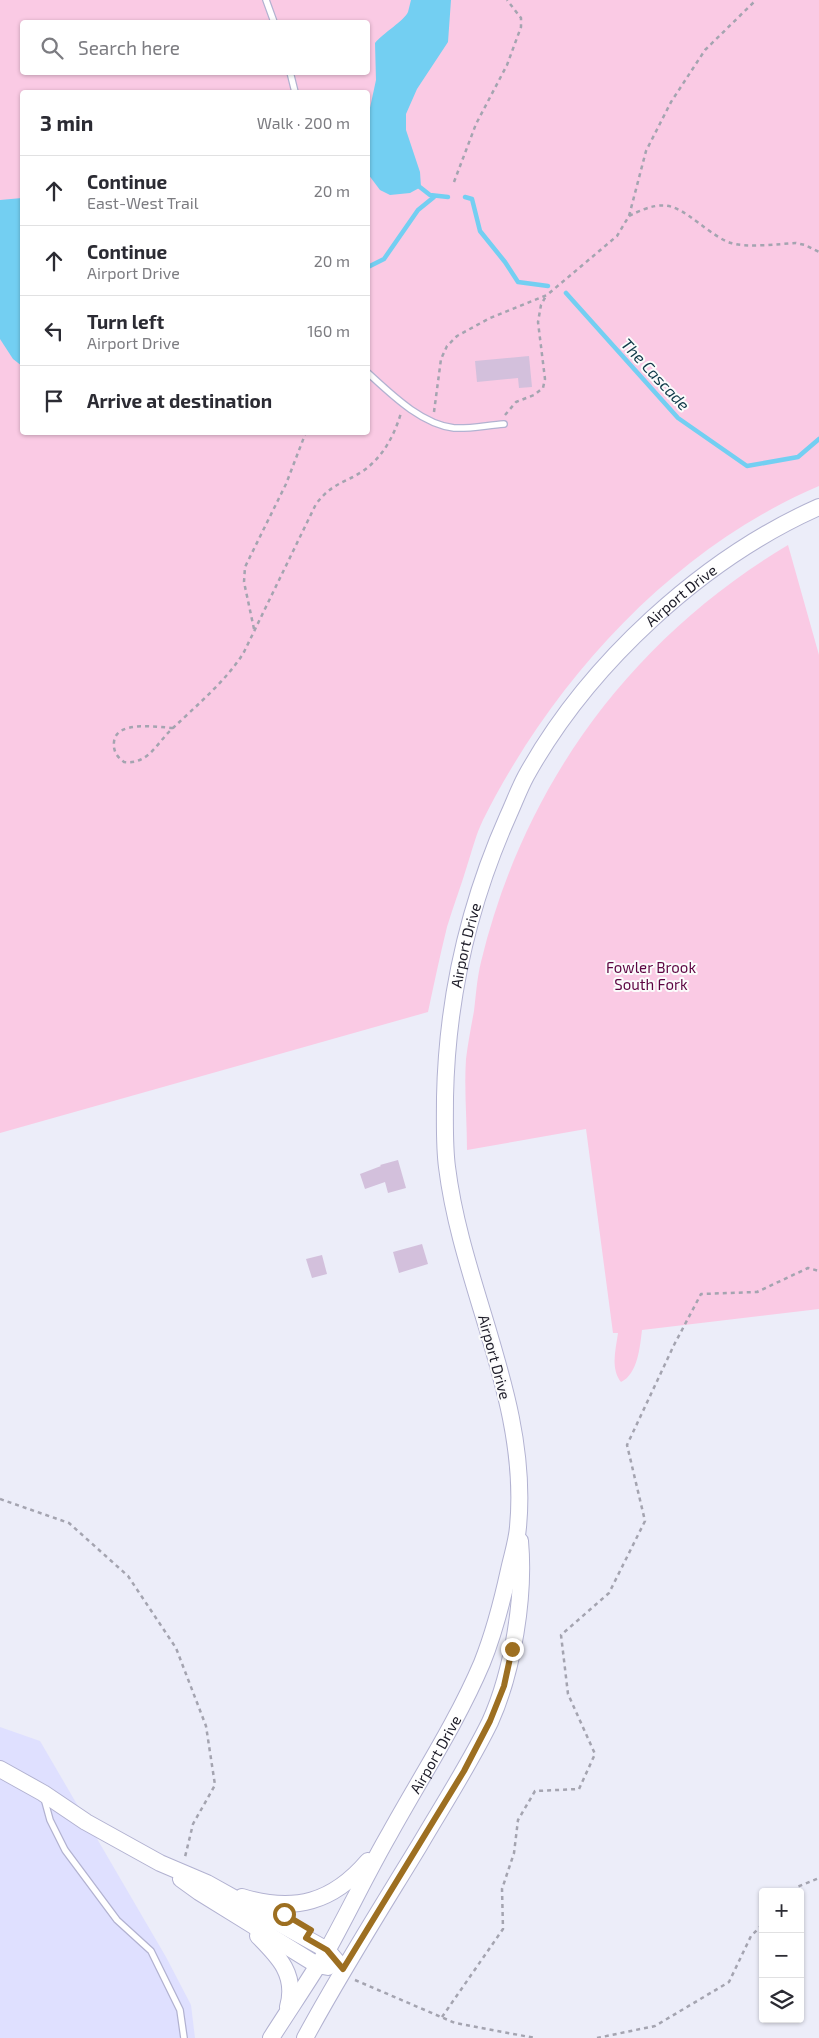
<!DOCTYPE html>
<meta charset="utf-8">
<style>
body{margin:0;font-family:"Exo 2",sans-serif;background:#f7f7f7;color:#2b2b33}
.controls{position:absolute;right:15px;bottom:15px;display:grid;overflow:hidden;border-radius:5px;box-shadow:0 1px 4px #0004}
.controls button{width:45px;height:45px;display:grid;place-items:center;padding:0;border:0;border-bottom:1px solid #e1e1e2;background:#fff;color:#2b2b33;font:25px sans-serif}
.stop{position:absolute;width:15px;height:15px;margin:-11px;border:4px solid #9d6f21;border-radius:50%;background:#fff}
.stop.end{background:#9d6f21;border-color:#fff;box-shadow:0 1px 5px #0008}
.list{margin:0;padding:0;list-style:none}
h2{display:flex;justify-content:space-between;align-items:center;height:65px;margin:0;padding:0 20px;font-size:21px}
h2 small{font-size:16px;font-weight:400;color:#7c7c81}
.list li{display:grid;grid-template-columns:32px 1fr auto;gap:15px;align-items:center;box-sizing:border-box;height:70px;padding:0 20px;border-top:1px solid #e1e1e2}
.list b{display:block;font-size:19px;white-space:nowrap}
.list p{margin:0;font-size:16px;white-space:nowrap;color:#7c7c81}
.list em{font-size:16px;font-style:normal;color:#7c7c81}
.icon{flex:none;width:28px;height:28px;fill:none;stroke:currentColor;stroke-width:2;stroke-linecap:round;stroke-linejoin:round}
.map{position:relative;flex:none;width:819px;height:2038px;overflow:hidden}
.search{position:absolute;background:#fff;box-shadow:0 1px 4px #0004;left:20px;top:20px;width:350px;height:55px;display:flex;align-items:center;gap:12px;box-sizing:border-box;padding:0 18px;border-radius:5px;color:#7c7c81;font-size:19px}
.panel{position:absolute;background:#fff;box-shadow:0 1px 4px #0004;left:20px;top:90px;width:350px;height:345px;border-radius:5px}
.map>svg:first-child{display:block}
.built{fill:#dfe0ff}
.green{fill:#facae4;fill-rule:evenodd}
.water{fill:#73cff2}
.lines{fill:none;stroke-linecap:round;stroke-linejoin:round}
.stream{stroke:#73cff2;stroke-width:4.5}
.building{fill:#d3c0dc}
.service-casing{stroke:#b2b2d1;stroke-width:8}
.secondary-casing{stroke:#b2b2d1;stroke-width:18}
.path{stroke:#a4a4b0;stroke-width:2.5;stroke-dasharray:4 4;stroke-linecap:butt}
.service{stroke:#fff;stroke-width:5.5}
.secondary{stroke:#fff;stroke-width:16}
.route{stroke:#9d6f21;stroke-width:6}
.labels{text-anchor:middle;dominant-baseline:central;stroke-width:4;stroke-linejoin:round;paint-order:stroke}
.street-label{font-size:15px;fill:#1d1c28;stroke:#fbfbfb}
.park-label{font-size:15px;fill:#5c0441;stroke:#fbfbfb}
.water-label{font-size:16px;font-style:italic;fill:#0e3948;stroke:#fbfbfb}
</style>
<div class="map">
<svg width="819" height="2038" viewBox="0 0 819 2038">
<rect width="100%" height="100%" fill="#ecedf9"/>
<path class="built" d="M0,1727L40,1741L166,1957L191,2005L195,2038H0Z"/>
<g class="green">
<path d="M0,0H819V486C673,548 553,680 483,820C476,834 472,851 467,866C461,886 453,907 447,927C440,955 434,984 428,1012L0,1133ZM22,22H368V72H22ZM22,92H368V432H22Z"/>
<path d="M788,545L819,655V1309L642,1330C640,1346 638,1374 621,1382C610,1368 616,1349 618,1333H613L586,1129L467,1150C467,1120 464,1089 466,1059C468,1043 471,1027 474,1011C476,995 477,978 481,962C524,784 631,639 788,545Z"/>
</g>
<g class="water">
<path d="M411,0H451L448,42L417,89L406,114V130L420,172L421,187L410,193L390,195L380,190L368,174V117L376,80L375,43C382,34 405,20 408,12C409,8 410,4 411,0Z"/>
<path d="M22,198V366L13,359L0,339V200Z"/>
</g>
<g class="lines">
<g class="stream">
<path d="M416,184L430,195L448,197"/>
<path d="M465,197L472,199L480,231L505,262L518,282L548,286"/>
<path d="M368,267L384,259L418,210L434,197"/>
<path d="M566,293L678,418L747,466L798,457L819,439"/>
</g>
</g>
<g class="building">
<path d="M529,356L532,387L519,388L518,378L477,382L475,361Z"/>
<path d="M398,1160L406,1188L388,1193L385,1182L365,1189L360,1174L381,1166L380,1165Z"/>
<path d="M422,1244L428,1264L399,1273L393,1252Z"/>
<path d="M322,1255L327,1274L312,1278L306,1259Z"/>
</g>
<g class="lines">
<defs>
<g id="service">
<path d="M266,0L274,22"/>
<path d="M290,72L295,92"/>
<path d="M368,373C391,394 421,424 454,428C470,429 488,425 504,424"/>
<path d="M44,1798L50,1820L65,1850L117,1920L151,1951L180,2010L184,2038"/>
</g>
<g id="secondary">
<path d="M0,1769L43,1793L86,1822L160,1863L207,1883L327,1950L343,1969"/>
<path d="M181,1879L199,1892L317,1965L328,1967"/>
<path d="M242,1897C295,1913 333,1902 368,1861"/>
<path d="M258,1936C279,1957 297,1975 288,2007"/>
<path id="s1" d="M271,2038C290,2008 310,1979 328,1949C349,1911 368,1871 390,1833C421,1777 457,1722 482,1663C494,1633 502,1602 509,1570C512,1556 517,1541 518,1527C530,1402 462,1289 447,1167C444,1144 445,1120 445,1097C447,998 468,906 508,816C514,803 519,789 526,776C588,664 702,559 819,507"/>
<path d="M305,2038C340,1973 380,1910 419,1846C443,1805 469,1765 490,1722C513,1671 525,1596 520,1541"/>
</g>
</defs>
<use href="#service" class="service-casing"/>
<use href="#secondary" class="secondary-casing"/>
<g class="path">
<path d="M454,182L476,124L507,65L521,27V18L507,0"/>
<path d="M629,216C670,195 677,208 711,232C717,236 724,241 731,243C746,248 779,244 796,243L805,245L819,252"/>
<path d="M434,412L441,359L447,346L457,336L490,318L547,295L617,236L629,216L646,151L671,102L705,50L756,0"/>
<path d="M505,415L516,402L534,395L543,388L545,379L538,322L541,305L546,296"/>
<path d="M254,629L244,582L245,567L286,484L306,432"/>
<path d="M173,728C157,727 116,720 114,742C113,751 117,757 124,762C149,765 157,742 173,728C196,706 228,679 244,652L316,504C332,483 343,484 363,471C383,457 394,436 401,413"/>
<path d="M0,1499L69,1523L128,1576L176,1648L206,1726L215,1785L193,1824L185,1857"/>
<path d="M793,1892L797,1887L819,1878"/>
<path d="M355,1980L455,2023L535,2038"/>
<path d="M442,2017L503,1929L502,1889L514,1853L518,1820L535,1791L579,1789L595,1754L568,1694L561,1635L609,1593L645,1521L627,1445L674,1345L701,1294L757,1292L808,1268L819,1271"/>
<path d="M597,2038L655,2026L729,1982L751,1936L763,1924"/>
</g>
<use href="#service" class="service"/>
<use href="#secondary" class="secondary"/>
</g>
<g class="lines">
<path class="route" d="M284,1914L311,1930L306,1938L327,1950L343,1969L464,1771L490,1721L504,1686L512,1649"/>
</g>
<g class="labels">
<g class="street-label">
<text stroke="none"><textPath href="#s1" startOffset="1584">Airport Drive</textPath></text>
<text stroke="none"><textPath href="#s1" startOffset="1164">Airport Drive</textPath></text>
<text transform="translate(495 1357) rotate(75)">Airport Drive</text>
<text stroke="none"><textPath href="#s1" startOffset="328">Airport Drive</textPath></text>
</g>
<g class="park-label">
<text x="651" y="967">Fowler Brook<tspan x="651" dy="17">South Fork</tspan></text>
</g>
<g class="water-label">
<text transform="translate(656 374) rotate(47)">The Cascade</text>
</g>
</g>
</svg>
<div class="controls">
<button>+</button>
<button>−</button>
<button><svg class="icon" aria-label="layers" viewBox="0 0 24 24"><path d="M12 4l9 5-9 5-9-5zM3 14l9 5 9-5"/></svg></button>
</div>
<div class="stop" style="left:284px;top:1914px"></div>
<div class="stop end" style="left:512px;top:1649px"></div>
<div class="search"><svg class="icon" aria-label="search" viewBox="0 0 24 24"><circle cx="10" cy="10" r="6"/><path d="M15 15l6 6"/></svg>Search here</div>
<section class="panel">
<h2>3 min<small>Walk · 200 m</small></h2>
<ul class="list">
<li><svg class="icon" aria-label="ahead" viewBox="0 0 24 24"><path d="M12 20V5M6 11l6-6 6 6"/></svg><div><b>Continue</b><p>East-West Trail</p></div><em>20 m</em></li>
<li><svg class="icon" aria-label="ahead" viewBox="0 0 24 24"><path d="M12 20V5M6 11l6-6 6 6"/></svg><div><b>Continue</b><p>Airport Drive</p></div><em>20 m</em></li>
<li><svg class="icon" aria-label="left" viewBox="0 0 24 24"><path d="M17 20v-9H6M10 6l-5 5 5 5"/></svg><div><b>Turn left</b><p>Airport Drive</p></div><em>160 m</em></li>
<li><svg class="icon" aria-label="arrive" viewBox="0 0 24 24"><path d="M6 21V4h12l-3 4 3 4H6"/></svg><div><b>Arrive at destination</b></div></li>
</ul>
</section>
</div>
